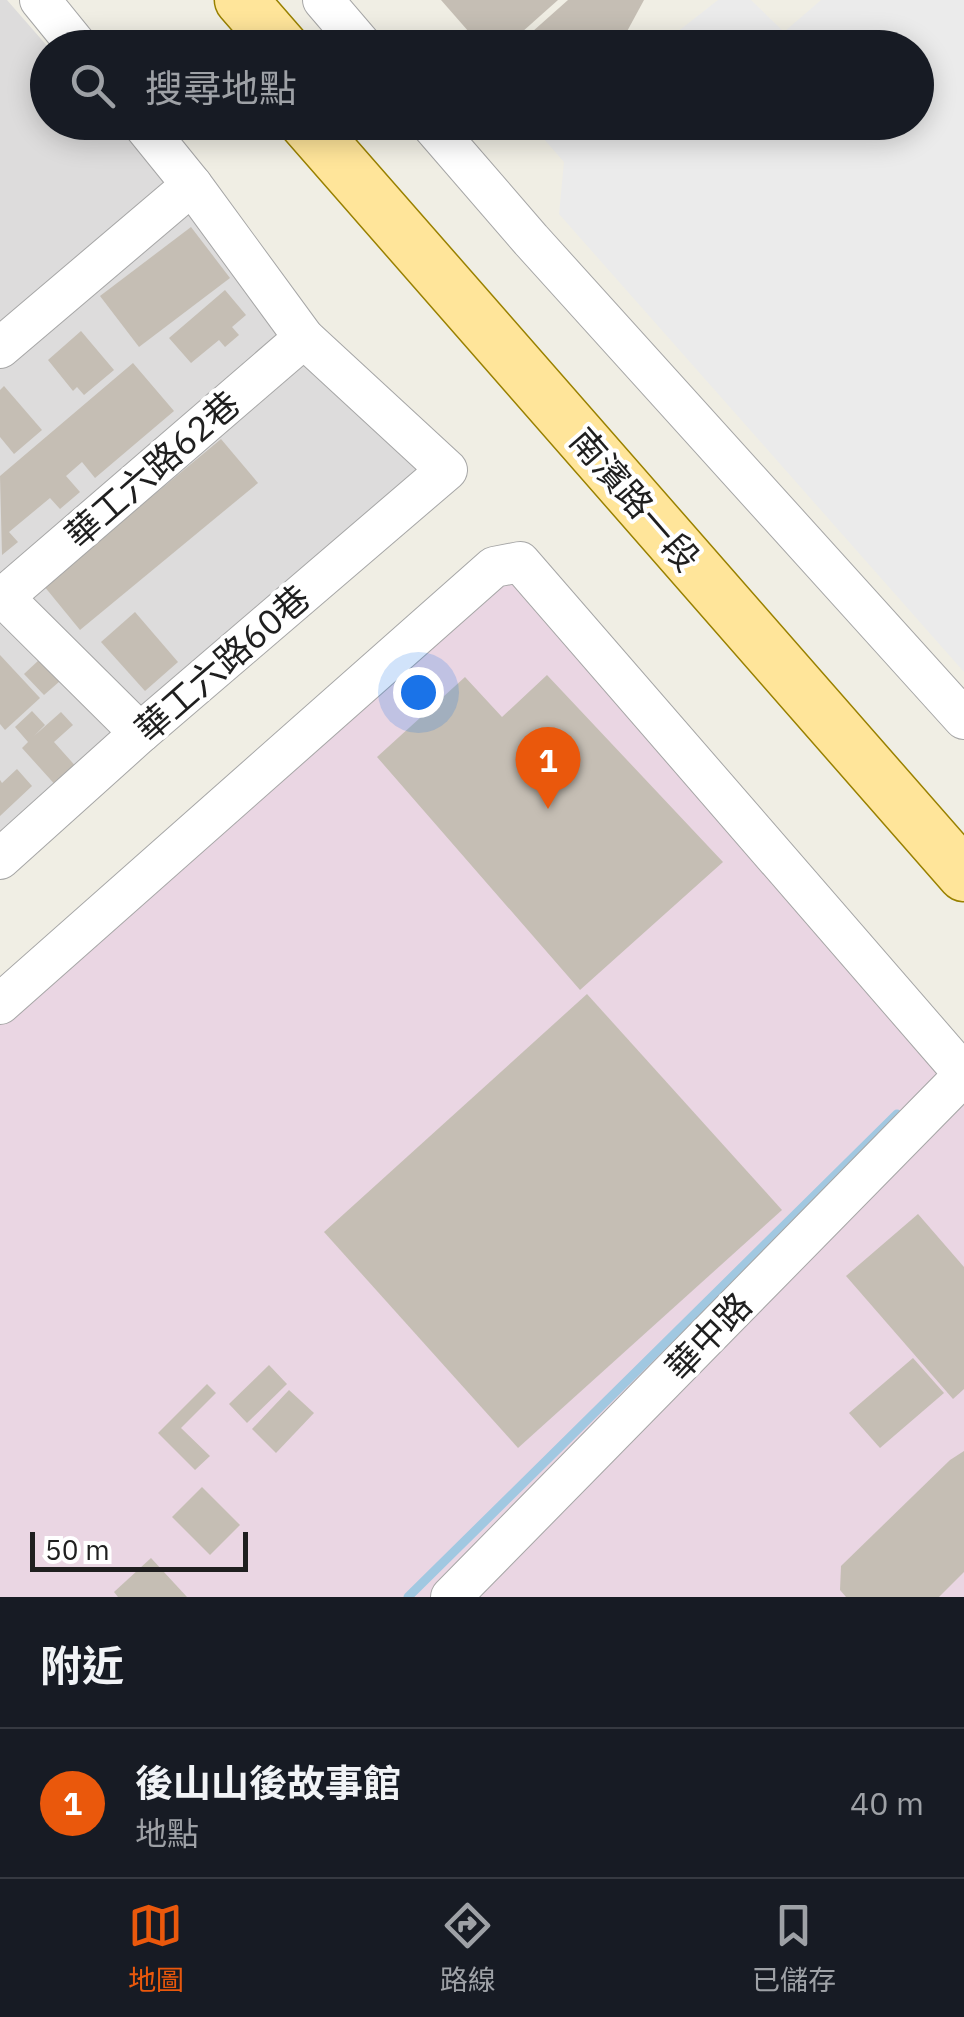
<!DOCTYPE html>
<html lang="zh-TW">
<meta charset="utf-8">
<style>
body{margin:0;font-family:"IBM Plex Sans","Noto Sans TC",sans-serif;background:#20242c;color:#f1f3f6}
.scale{position:absolute;left:30px;bottom:25px;width:218px;box-sizing:border-box;padding-left:10px;border:5px solid #1f1f1f;border-top:0;font-size:28px;line-height:35px;white-space:nowrap;color:#1f1f1f;-webkit-text-stroke:8px #fff;paint-order:stroke}
.you{position:absolute;left:418px;top:692px;width:35px;height:35px;margin:-25px;border:8px solid #fff;border-radius:50%;background:#1a73e8;box-shadow:0 0 0 15px #1a73e833}
.badge{display:grid;place-items:center;width:65px;height:65px;border-radius:50%;background:#ea580c;color:#fff;font-size:32px;font-weight:700}
.pin{position:absolute;translate:-50% -82px;filter:drop-shadow(0 2px 5px #0008)}
.pin::after{content:'';position:absolute;top:52px;width:35px;height:30px;background:inherit;clip-path:polygon(0 0,100% 0,50% 100%)}
.list{margin:0;padding:0;list-style:none}
h2{display:flex;justify-content:space-between;align-items:center;height:130px;margin:0;padding:0 40px;font-size:42px}
h2 small{font-size:32px;font-weight:400;color:#9ea1a6}
.list li{display:grid;grid-template-columns:65px 1fr auto;gap:30px;align-items:center;box-sizing:border-box;height:150px;padding:0 40px;border-top:2px solid #363941}
.list b{display:block;font-size:38px;white-space:nowrap}
.list p{margin:0;font-size:32px;white-space:nowrap;color:#9ea1a6}
.list em{font-size:32px;font-style:normal;color:#9ea1a6}
.icon{flex:none;width:55px;height:55px;fill:none;stroke:currentColor;stroke-width:2;stroke-linecap:round;stroke-linejoin:round}
.map{position:relative;flex:none;width:964px;height:1597px;overflow:hidden}
.search{position:absolute;background:#171b24;box-shadow:0 5px 25px #0003;left:30px;right:30px;top:30px;height:110px;display:flex;align-items:center;gap:25px;box-sizing:border-box;padding:0 35px;border-radius:55px;color:#9ea1a6;font-size:38px}
.sheet{height:280px;background:#171b24}
nav{display:flex;justify-content:space-around;align-items:center;box-sizing:border-box;height:140px;border-top:2px solid #363941;background:#171b24;font-size:28px;color:#9ea1a6}
nav a{display:grid;justify-items:center;gap:5px}
nav .on{color:#ea580c}
.map>svg:first-child{display:block}
.residential{fill:#dddcdc}
.industrial{fill:#ead6e3}
.parking{fill:#ebebeb}
.lines{fill:none;stroke-linecap:round;stroke-linejoin:round}
.stream{stroke:#a1c8e1;stroke-width:9}
.building{fill:#c5beb4}
.minor-casing{stroke:#a6a6a6;stroke-width:42}
.major-casing{stroke:#998100;stroke-width:55}
.minor{stroke:#fff;stroke-width:40}
.major{stroke:#ffe59a;stroke-width:52}
.labels{text-anchor:middle;dominant-baseline:central;stroke-width:8;stroke-linejoin:round;paint-order:stroke}
.street-label{font-size:35px;fill:#1f1f1f;stroke:#fff}
</style>
<div class="map">
<svg width="964" height="1597" viewBox="0 0 964 1597">
<rect width="100%" height="100%" fill="#f0eee4"/>
<path class="residential" d="M0,0H7L48,47V122L115,123L439,490L0,877Z"/>
<path class="industrial" d="M520,562L964,1074V1597H0V1004Z"/>
<path class="parking" d="M718,0H751L784,32L821,0H964V672L559,214L564,162L543,138L563,123L916,122V48L658,47Z"/>
<g class="lines">
<path class="stream" d="M408,1597L897,1114"/>
</g>
<g class="building">
<path d="M441,0H558L504,48H483Z"/>
<path d="M568,0H644L618,48H514Z"/>
<path d="M191,227L230,278L139,347L100,296Z"/>
<path d="M225,290L246,315L232,327L239,335L225,347L219,340L191,363L169,338Z"/>
<path d="M81,331L114,370L84,395L77,387L73,391L48,360Z"/>
<path d="M133,363L174,411L95,478L82,462L66,476L80,492L60,509L50,498L9,532L18,542L2,555L0,476Z"/>
<path d="M4,386L42,430L14,454L0,437V390Z"/>
<path d="M221,439L258,483L80,630L44,586Z"/>
<path d="M135,612L178,662L145,691L101,642Z"/>
<path d="M0,655L40,698L5,730L0,724Z"/>
<path d="M40,659L60,681L44,695L24,674Z"/>
<path d="M547,675L723,862L580,990L377,757L465,677L502,717Z"/>
<path d="M32,711L45,725L34,736L61,712L73,725L54,742L79,770L59,789L22,748L28,742L15,727Z"/>
<path d="M17,769L32,786L0,816V780L2,783Z"/>
<path d="M587,994L782,1210L518,1448L324,1232Z"/>
<path d="M918,1214L964,1267V1389L953,1399L846,1276Z"/>
<path d="M913,1358L944,1393L880,1448L849,1413Z"/>
<path d="M269,1365L287,1384L247,1423L229,1404Z"/>
<path d="M207,1384L216,1393L181,1428L210,1456L195,1470L158,1433Z"/>
<path d="M289,1390L314,1413L276,1453L252,1429Z"/>
<path d="M964,1451V1572L939,1597H846L840,1590L841,1566L950,1460Z"/>
<path d="M202,1487L240,1525L210,1555L172,1517Z"/>
<path d="M151,1558L187,1597H118L114,1592Z"/>
</g>
<g class="lines">
<defs>
<g id="minor">
<path d="M40,0L79,48"/>
<path d="M323,0L364,48"/>
<path d="M429,122L531,240L964,719"/>
<path d="M0,348L192,185"/>
<path d="M0,594L140,733"/>
<path d="M0,600L304,338"/>
<path d="M0,859L140,733L447,470L304,338L192,185L141,122"/>
<path d="M0,1004L494,567L520,562L964,1074"/>
<path d="M451,1597L964,1075"/>
</g>
<g id="major">
<path d="M241,0L283,48"/>
<path d="M305,122L964,875"/>
</g>
</defs>
<use href="#minor" class="minor-casing"/>
<use href="#major" class="major-casing"/>
<use href="#minor" class="minor"/>
<use href="#major" class="major"/>
</g>
<g class="labels">
<g class="street-label">
<text transform="translate(152 469) rotate(-41)">華工六路62巷</text>
<text transform="translate(635 499) rotate(49)">南濱路一段</text>
<text transform="translate(222 663) rotate(-41)">華工六路60巷</text>
<text transform="translate(708 1336) rotate(-46)">華中路</text>
</g>
</g>
</svg>
<div class="scale">50 m</div>
<div class="you"></div>
<div class="pin badge" style="left:548px;top:809px">1</div>
<div class="search"><svg class="icon" aria-label="search" viewBox="0 0 24 24"><circle cx="10" cy="10" r="6"/><path d="M15 15l6 6"/></svg>搜尋地點</div>
</div>
<section class="sheet">
<h2>附近<small></small></h2>
<ul class="list">
<li><span class="badge">1</span><div><b>後山山後故事館</b><p>地點</p></div><em>40 m</em></li>
</ul>
</section>
<nav>
<a class="on"><svg class="icon" aria-label="map" viewBox="0 0 24 24"><path d="M3 6l6-2 6 2 6-2v14l-6 2-6-2-6 2zM9 4v14M15 6v14"/></svg>地圖</a>
<a><svg class="icon" aria-label="directions" viewBox="0 0 24 24"><path d="M12 3l9 9-9 9-9-9zM9 14v-3h6M13 9l2 2-2 2"/></svg>路線</a>
<a><svg class="icon" aria-label="saved" viewBox="0 0 24 24"><path d="M7 4h10v16l-5-4-5 4z"/></svg>已儲存</a>
</nav>
